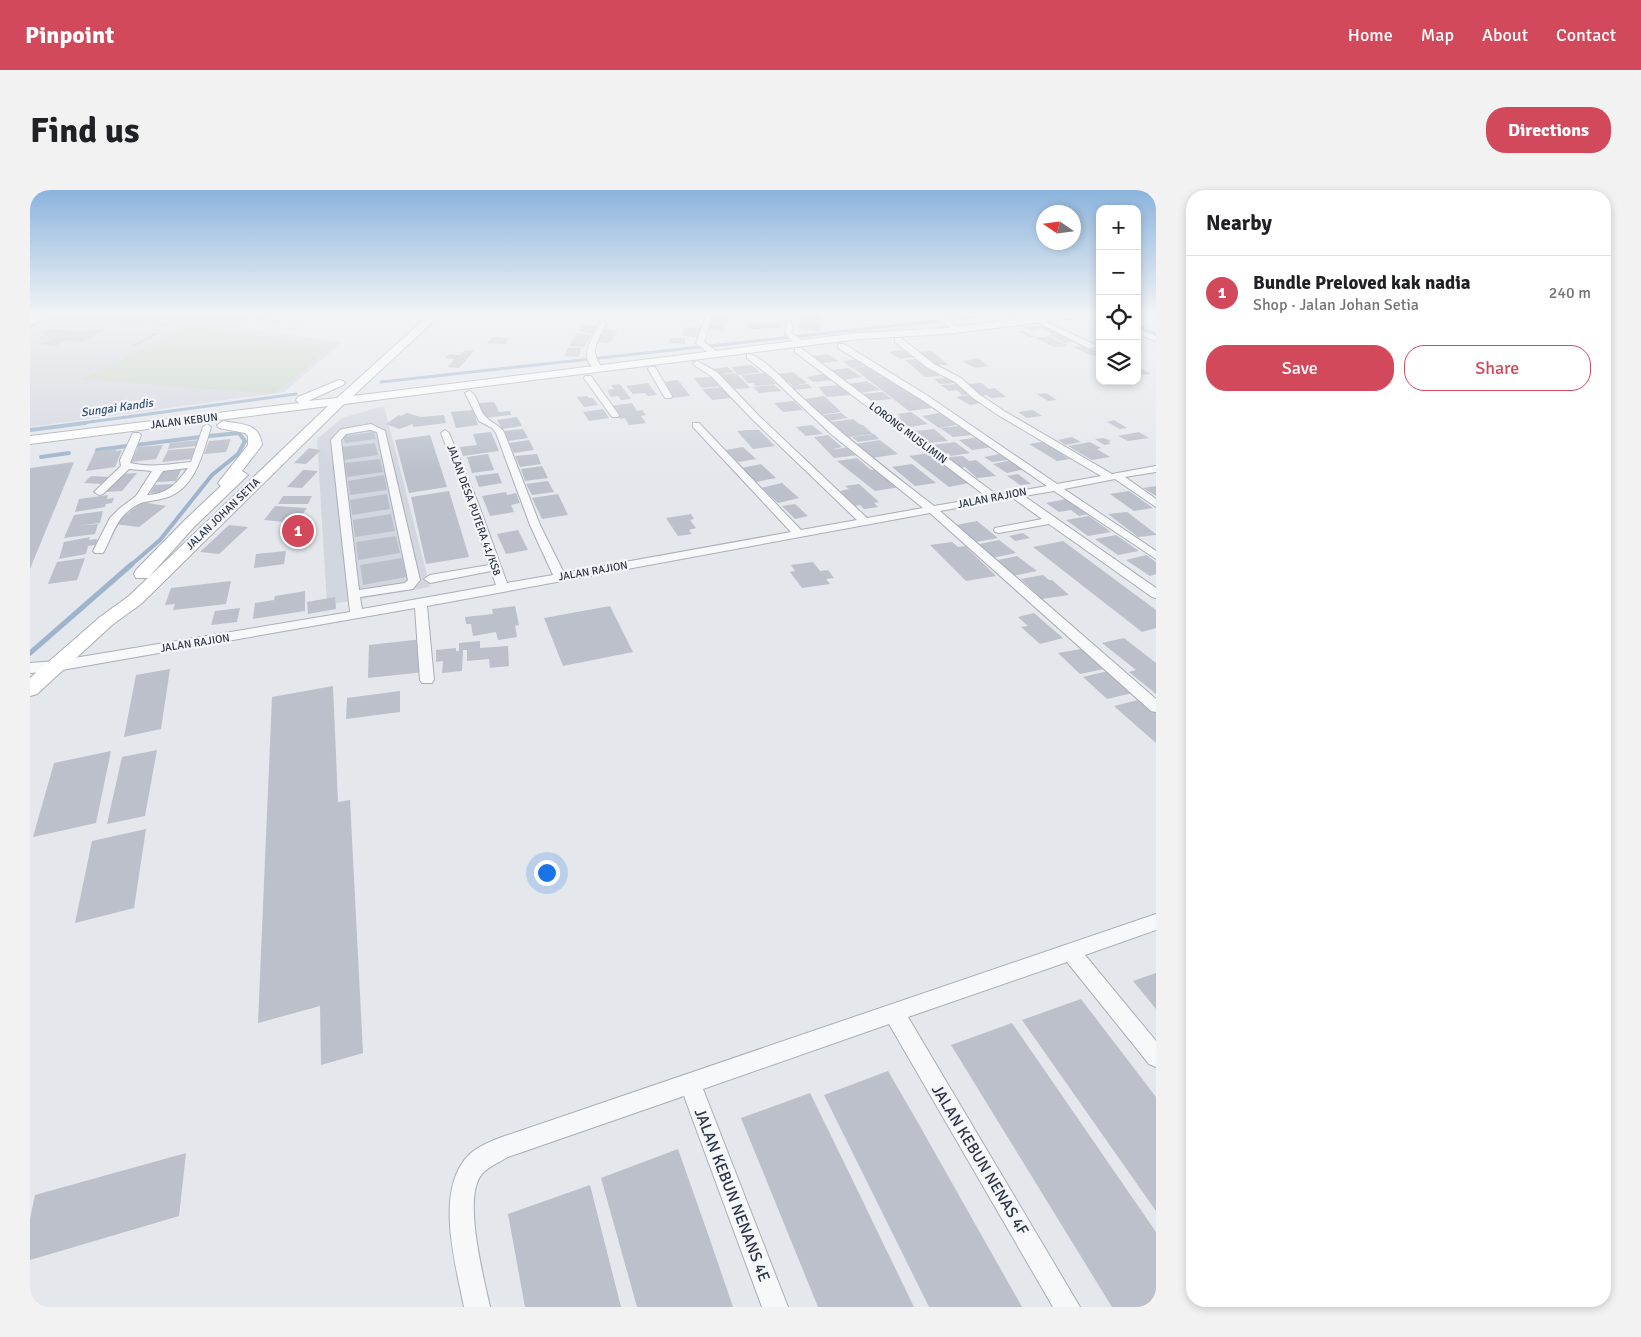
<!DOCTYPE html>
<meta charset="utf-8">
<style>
body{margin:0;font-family:Signika,sans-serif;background:#f2f2f2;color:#202124}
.controls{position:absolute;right:15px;top:15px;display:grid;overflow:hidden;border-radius:10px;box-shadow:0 2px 8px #0003}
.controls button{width:45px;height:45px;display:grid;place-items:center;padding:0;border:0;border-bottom:1px solid #e0e0e0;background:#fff;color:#202124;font:25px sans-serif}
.compass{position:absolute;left:1006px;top:15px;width:45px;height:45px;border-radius:50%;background:#fff;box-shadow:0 2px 8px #0003;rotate:283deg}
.you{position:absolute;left:516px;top:682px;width:18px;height:18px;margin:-12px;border:4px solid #fff;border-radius:50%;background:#1a73e8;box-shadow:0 0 0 8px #1a73e833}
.badge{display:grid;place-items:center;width:32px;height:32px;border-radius:50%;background:#d1495b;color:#fff;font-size:16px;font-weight:700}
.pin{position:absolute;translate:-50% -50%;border:2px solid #fff;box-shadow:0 1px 5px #0006}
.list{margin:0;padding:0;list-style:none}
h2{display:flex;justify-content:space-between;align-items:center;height:65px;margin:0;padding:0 20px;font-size:21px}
h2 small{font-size:16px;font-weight:400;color:#757577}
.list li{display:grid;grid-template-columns:32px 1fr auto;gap:15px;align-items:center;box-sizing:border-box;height:75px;padding:0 20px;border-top:1px solid #e0e0e0}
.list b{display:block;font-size:19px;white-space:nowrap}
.list p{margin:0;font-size:16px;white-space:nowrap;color:#757577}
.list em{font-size:16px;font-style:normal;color:#757577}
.actions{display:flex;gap:10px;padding:15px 20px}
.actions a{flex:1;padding:11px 0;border:1px solid #d1495b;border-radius:20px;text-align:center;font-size:18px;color:#d1495b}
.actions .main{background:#d1495b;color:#fff}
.icon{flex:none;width:28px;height:28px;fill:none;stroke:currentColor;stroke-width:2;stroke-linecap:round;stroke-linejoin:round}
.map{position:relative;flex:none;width:1126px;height:1117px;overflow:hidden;border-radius:20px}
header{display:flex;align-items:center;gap:30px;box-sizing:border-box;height:70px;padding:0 25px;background:#d1495b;color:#fff}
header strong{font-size:24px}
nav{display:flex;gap:28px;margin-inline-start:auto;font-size:18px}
.intro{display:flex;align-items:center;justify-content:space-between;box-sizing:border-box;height:120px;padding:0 30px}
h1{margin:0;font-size:35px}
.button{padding:12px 22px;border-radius:20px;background:#d1495b;color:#fff;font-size:18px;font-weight:700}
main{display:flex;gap:30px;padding:0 30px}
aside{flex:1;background:#fff;border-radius:20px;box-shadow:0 2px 8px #0003}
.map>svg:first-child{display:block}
.built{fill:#d2d6de}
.green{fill:#c9d6c5}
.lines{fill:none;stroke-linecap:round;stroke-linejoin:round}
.stream-far2{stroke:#9fb4cc;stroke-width:3}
.stream-far1{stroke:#9fb4cc;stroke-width:4}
.stream{stroke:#9fb4cc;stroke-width:5}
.building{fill:#bbc0ca}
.minor-casing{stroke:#a9aeb7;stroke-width:2}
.secondary-casing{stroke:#a9aeb7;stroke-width:2}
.minor{fill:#f7f8fa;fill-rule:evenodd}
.secondary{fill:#fff;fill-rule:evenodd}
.labels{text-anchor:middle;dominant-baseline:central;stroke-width:4.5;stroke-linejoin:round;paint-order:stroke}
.far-street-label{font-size:11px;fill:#2b3445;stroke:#f4f6f9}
.far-water-label{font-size:12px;font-style:italic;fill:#34527a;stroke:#f4f6f9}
.near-street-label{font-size:16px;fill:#2b3445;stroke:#f4f6f9}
</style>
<header>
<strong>Pinpoint</strong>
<nav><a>Home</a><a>Map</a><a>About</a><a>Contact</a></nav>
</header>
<div class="intro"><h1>Find us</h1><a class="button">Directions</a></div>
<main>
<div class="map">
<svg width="1126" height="1117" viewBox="0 0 1126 1117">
<rect width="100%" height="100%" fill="#e4e7ec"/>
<g class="built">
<path d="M31,125H225L206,137L312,152L254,202L0,237V139Z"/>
<path d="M354,216L400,397L297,415L287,249L312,228Z"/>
</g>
<path class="green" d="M159,137L302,157L244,204L52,189Z"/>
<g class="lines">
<g class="stream-far2">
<path d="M0,136L25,125"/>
<path d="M1107,136L1126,144"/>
<path d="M351,192L961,125"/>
<path d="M45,234L266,204"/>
</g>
<g class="stream-far1">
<path d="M0,240L55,233"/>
<path d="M106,255L170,247"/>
<path d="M67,260L97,256"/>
<path d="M11,267L39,263"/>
<path d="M101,375L130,350L182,285L208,264L215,251L209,243L179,246"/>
</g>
<path class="stream" d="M0,463L102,374"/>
</g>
<g class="building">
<path d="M91,125H141L118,137L76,132Z"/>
<path d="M144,125H160L137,137L123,136Z"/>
<path d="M682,125H698L697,133L680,132Z"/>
<path d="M771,125H789L790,141L769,139Z"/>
<path d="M231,128L253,130L246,134L225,132Z"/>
<path d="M719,132L750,133V138L718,139Z"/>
<path d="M680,133L694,134L692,141L678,139Z"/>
<path d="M552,135L568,136L564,144L548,141Z"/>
<path d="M1014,135L1031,143L1022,144L1012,139L1001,141L994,137Z"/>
<path d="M655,137L672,138L669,146L662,147L652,145Z"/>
<path d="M19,139L56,141L61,139L75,140L53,152L37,150L25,156L10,154L27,146L16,149L8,148L15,145L10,144Z"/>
<path d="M574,139L588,140L580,153L568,152Z"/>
<path d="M993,140L1006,147H999L986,141Z"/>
<path d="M125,143H130L106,156H101Z"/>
<path d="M546,143L562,145L554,157L539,156Z"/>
<path d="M1030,144L1038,147L1045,151L1034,153L1019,145Z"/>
<path d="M1019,146L1038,156L1024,157L1005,148Z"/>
<path d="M462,147L479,148L475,154L457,153Z"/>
<path d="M640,148H655V154L639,153Z"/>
<path d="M1052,156L1061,160H1070V166L1060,165L1043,157Z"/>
<path d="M538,158H551L549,167L535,166Z"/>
<path d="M435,160L444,161L429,178L418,177L424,169L415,168L419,164L430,165Z"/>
<path d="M872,160L884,167L871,169L858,162Z"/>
<path d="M902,161L918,175H905L889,162Z"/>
<path d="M797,164L809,171L793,173L781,166Z"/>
<path d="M948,168L958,176L945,178L932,171Z"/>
<path d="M830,169L840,175L822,178L812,171Z"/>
<path d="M885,169L900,178L910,186L895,187L875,170Z"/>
<path d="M722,175L730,182L708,185L701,177Z"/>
<path d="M840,176L856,185L844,188L858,186L886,206L877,207L886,206L902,218L879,221L823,178Z"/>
<path d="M1107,176L1121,184L1107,185Z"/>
<path d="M697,177L704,182L687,185L681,179Z"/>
<path d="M818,178L832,187L814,190L800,180Z"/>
<path d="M763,182L777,193L763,196L778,194L782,198L764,200L760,196H763L748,184Z"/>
<path d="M705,183L715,192L720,198L705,199L689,185Z"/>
<path d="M735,183L746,194L726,196L723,193H718L711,185Z"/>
<path d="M798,183L806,190L783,192L777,187Z"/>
<path d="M683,187L691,196L672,198L664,188Z"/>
<path d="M916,188L926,193L910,194L904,189Z"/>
<path d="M648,190L660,206L643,208L631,192Z"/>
<path d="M837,191L850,200L831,203L818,194Z"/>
<path d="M618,193L627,205L618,206L615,203L603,204L596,196Z"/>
<path d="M952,193L959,199L965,198L976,207L961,208L957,205L951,206L936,194Z"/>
<path d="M590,194L601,209L591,210L588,206L581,207L577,200L584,199L581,195Z"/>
<path d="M927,194L940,204L932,205L927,200L919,201L911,195Z"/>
<path d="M744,195L751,201L729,203L723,197Z"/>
<path d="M809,195L820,205L797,207L788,197Z"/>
<path d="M692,197L701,208L682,210L672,199Z"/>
<path d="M852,202L862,209L841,211L832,204Z"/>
<path d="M1016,203L1027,210L1018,211L1007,204Z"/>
<path d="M937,205L951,213L940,215L926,207Z"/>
<path d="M557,206L559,208H563L568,215L554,217L547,207Z"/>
<path d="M794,206L811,222L788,225L779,216L782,215L775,209Z"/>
<path d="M764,211L773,220L753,222L744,213Z"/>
<path d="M464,212L469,222L480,221L481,225L455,228L449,213Z"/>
<path d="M602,213L607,221L612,220L616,225L611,226L616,233L599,235L595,228L590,229L581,216Z"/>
<path d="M573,219L579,228L559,231L553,222Z"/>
<path d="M443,220L448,235L426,238L421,222Z"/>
<path d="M1003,220L1012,226L997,228L988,222Z"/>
<path d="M881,222L898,234L874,238L861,228L871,227L867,224Z"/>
<path d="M377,223L391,227L414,225L416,233L383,237V234L369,239L356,234L369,225L371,226Z"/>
<path d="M811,223L818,228L799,231L793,225Z"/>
<path d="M909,223L914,226H917L926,231L922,232L927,235L909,238L892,226Z"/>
<path d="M487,227L492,236L472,239L467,230Z"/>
<path d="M823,229L831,235H833L843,244L819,247L801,232Z"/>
<path d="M1084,230L1097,238L1090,239L1077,232Z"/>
<path d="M782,235L793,244L776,246L766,237Z"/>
<path d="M929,236L942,245L923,247L910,238Z"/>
<path d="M493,239L498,248L478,251L473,241Z"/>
<path d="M904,239L918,251L898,253L885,241Z"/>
<path d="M717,240H729L745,256L723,259L707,241Z"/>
<path d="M344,242L346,249L315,253L313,246Z"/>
<path d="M461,242L469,261L433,266L430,257L447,255L443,244Z"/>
<path d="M1109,242L1119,248L1098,251L1088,246Z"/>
<path d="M844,244L849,249L828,252L822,247Z"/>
<path d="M400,245L417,297L379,303L365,250Z"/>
<path d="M798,245L812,257L800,260L819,257L828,265L804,268L784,247Z"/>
<path d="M949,247L963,257L942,260L929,250Z"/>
<path d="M1042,247L1051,252L1036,255L1028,250Z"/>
<path d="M1074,248L1081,251L1078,252L1081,254L1074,255L1065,249Z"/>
<path d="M201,249L196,262L174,264L179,251Z"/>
<path d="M169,250L167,256L138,259L140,253Z"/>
<path d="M499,250L504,260L484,263L479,253Z"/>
<path d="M850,250L868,264L843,268L825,254Z"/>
<path d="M1017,251L1038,264L1033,265L1040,269L1027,271L999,254Z"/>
<path d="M925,252L940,263L921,266L918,263L913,264L902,255Z"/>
<path d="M1060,252L1071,258L1067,259L1080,267L1062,270L1038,256Z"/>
<path d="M345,253L348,265L313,270L311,257Z"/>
<path d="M133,255L126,269L101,272L108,257Z"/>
<path d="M713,257L726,269L708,272L695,260Z"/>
<path d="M165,258L161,269L132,272L138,260Z"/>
<path d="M279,258L291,260L276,274L264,273Z"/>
<path d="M86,259V261L92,260L85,277L56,281L65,261Z"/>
<path d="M899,263L939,293L919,297L879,266Z"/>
<path d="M458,264L464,280L442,283L437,267Z"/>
<path d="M507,264L511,274L490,277L485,266Z"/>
<path d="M970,264L978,270L962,272L954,267Z"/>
<path d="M933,266L939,271L946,270L966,286L947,288L935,277L930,278L918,267Z"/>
<path d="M827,268L841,280L848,279L870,297L845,301L807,271Z"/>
<path d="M350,269L353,282L317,287L315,273Z"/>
<path d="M982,270L995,279L977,283L963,274Z"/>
<path d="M44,272L0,379V278Z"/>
<path d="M731,274L746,288L726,292L712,278Z"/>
<path d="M882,274L906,293L885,296L862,277Z"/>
<path d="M512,276L518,288L495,291L491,279Z"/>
<path d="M151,280L146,291L127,292L132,281Z"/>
<path d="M273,280L288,281L272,298L257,297Z"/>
<path d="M107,283L92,301L75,302L90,284Z"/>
<path d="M468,283L472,293L449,297L445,286Z"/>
<path d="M988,284L1001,294L990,295L977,286Z"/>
<path d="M354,285L357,300L320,305L318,291Z"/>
<path d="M61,286L80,287L74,294L54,293Z"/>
<path d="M518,291L524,302L502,305L496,294Z"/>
<path d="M752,293L769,308L748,313L731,298Z"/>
<path d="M145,294L140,302L120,303L125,295Z"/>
<path d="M829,294L849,312L844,313L848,317L834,319L830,315L825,316L810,301L819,299L815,296Z"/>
<path d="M1126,296V306L1113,298Z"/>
<path d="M419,301L439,367L396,374L381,307Z"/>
<path d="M1099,301L1123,318L1104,321L1080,304Z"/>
<path d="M476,302L477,305L486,303L490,313L481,315L484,322L460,326L452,306Z"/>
<path d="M357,304L360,319L322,325L320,310Z"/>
<path d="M528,304L538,325L512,329L502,308Z"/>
<path d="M78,305L77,309L84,308L82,313L76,314L75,317L45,322L49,309Z"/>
<path d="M253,306H282L278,314H248Z"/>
<path d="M1036,309L1059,324L1049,326L1041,320L1029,322L1016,313Z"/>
<path d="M112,312L136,316L109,337L84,334Z"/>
<path d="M765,314L778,326L765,329L752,316Z"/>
<path d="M245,316L277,318L266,333L234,330Z"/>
<path d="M73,321L70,333L47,336L68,334L65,344L34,348L44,325Z"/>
<path d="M1097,322L1126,344V345L1108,347L1078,324Z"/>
<path d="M361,324L365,341L325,347L323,330Z"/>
<path d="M661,324L664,329L660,330L666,338L659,340L662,344L648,346L636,328Z"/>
<path d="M1059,326L1081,342L1058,346L1036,330Z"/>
<path d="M947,331L968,348L946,352L926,335Z"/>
<path d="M199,335L218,337L189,364L170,362Z"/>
<path d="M488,340L498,360L476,364L467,344Z"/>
<path d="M993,343L1000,348L985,351L979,346Z"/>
<path d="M1086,345L1109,361L1088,365L1065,349Z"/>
<path d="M366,346L370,363L328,370L326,352Z"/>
<path d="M60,347L59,350L67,349L66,355L58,356L56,364L29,369L34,352Z"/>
<path d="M969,350L986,363L962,368L945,355Z"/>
<path d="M1033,351L1126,420V438L1112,442L1003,357Z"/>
<path d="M922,352L928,357L935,356L966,386L936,391L900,355Z"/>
<path d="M256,361L254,374L224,378L226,364Z"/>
<path d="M1116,365L1126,372V384L1120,386L1096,370Z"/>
<path d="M987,366L1007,381L982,386L963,371Z"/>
<path d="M55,368L47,390L18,394L27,372Z"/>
<path d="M372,368L376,387L333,395L330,375Z"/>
<path d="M783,372L790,381L798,380L804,388L796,389L800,394L772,398L760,382L765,381L761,375Z"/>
<path d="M1013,385L1019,390H1022L1039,405L1012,409L991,389Z"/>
<path d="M201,391L196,414L143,420L145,414L135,415L141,398Z"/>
<path d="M275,401V421L223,429L225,413L244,410L245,406Z"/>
<path d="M305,407L306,419L278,424L277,412Z"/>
<path d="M485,416L489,435L485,436L487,447L468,450L466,442L443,446L441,434H436L435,427L463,424L462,419Z"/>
<path d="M580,416L603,462L533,476L514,428Z"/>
<path d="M210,418L207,432L181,435L185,421Z"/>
<path d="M1004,423L1033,448L1010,454L991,437L998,436L988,427Z"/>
<path d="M1094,448L1126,473V504L1099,482L1106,480L1072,453Z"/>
<path d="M393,449L394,482L338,488L339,455Z"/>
<path d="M450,451V458L478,456L479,476L460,478L459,469L437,471V460H433L432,481L412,483L413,471L406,472V460L426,458V461H429V453Z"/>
<path d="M1051,459L1074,479L1050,484L1028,463Z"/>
<path d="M140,479L131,539L94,547L106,485Z"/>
<path d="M1078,481L1103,503L1077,509L1053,487Z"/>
<path d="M303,496L308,612L320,610L333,863L291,875L290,816L228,833L242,507Z"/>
<path d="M370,501V522L316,529L317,508Z"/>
<path d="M1112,509L1126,522V553L1084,516Z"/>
<path d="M127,560L115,626L77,634L92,567Z"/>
<path d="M81,561L66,633L3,647L24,573Z"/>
<path d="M116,639L104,718L45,733L62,651Z"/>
<path d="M1126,783V819L1103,791Z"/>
<path d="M1051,809L1126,907V1021L992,830Z"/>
<path d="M982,833L1126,1042V1117H1082L921,855Z"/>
<path d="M858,881L887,931L992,1117H899L794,905Z"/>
<path d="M780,903L809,962L884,1117H788L711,928Z"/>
<path d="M648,959L679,1047L703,1117H607L571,988Z"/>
<path d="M156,963L149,1026L0,1070V1029L5,1005Z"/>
<path d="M560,995L591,1117H495L478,1024Z"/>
</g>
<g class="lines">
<defs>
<g id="minor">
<path d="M268,125H276L268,130H264V128Z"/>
<path d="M674,125H680L681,129L674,152L688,162V166H682L666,153L675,129Z"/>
<path d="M903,125H911L929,139L924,140Z"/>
<path d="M1007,128L1066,155L1067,157L1060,159L1005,131V129Z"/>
<path d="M573,131L576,133C567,155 558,158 573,179L569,181C546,170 562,149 570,133Z"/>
<path d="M757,131H761L763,139L761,143L775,152V156H769L755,144Z"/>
<path d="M1107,139L1126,146V151L1107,144Z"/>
<path d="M865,148H871L904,174L931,188L949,204L974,221L1082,284L1126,276V282L1095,287L1126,309V317L1085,289L1034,299L1126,361V369L1024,301L994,306L1126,398V408L1122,407L1019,334L969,343L965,342L964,340L965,338L1012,329L983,308L910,321L1126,509V522L1121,521L900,323L397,416L404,490L402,493H392L390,490L385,418L26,481L0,483V473L26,471L320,422L301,250L310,240L313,239L341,234L355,241L390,390L383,399L330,407L332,419L466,395L461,381L400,393L394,389L400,385L459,375L438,313L411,243L415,240L419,243L448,313L477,393L523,385L500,335L466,243L462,238L449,231L435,203L439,201C449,205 448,220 456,227C461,233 468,234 474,242L510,335L534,383L761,342L663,237V233H669L771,340L827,330L723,230L681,186L664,175L663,173L667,171L687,182L729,226L837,328L893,318L801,244L741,187L717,168V164C729,163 756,192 765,201C809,242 856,279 904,316L957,307L765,162V158H771L967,305L1017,296L892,210L808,158V154H814L898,206L1027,294L1071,286L968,225L943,208L925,192L898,178L865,152ZM340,240L347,242L378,390L375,393L329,400L311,250L316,244Z"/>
<path d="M619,177H625L642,206L641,208H635L618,179Z"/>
<path d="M555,186H561L589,225L588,227H582L554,188Z"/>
<path d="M177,234L181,237C173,263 165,300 135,308C116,313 112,309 96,323C84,334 81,350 73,363H65L63,361L80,328L90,318L106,306L122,281L99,279L73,304L69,305L64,302L91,276L90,270L103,243H109L111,245L100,273C120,278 141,274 161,272L173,237ZM158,278C146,294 138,304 117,305L133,281Z"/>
<path d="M1126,724V740L1055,765L1126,851V877L1119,874L1037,772L878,827L1050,1117H1023L859,834L673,899L758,1117H732L654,906L478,967C470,972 459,976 452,984C432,1007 454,1088 460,1117H434C426,1076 405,1004 436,968C444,958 461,951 472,947Z"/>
</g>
<g id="secondary">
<path d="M399,125H410L323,206L829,143L916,138L1019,125H1048L1043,128L916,144L829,149L314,214L111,414L82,435L7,504L0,506V488L70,427L99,406L298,216L0,254V246L269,213L266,210L268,207L309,190L313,191L315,193L313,195L278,211L307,208Z"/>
<path d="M193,231C212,235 229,232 232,255L212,281L218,285L164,337L118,388H106L104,384L106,380L154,331L191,296L188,293L218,255V246L215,243L189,238L187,235Z"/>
</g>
</defs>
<use href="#minor" class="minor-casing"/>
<use href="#secondary" class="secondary-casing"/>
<use href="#minor" class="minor"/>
<use href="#secondary" class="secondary"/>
</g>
<linearGradient id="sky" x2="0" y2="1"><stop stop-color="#8bb4dd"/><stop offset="0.44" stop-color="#f3f4f6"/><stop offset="1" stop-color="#f3f4f6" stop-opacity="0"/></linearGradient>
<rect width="1126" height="281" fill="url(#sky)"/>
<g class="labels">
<g class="far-street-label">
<text transform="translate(154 231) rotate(-7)">JALAN KEBUN</text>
<text transform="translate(878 243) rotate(37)">LORONG MUSLIMIN</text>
<text transform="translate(962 308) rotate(-11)">JALAN RAJION</text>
<text transform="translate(444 320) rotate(70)">JALAN DESA PUTERA 41/KS8</text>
<text transform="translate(193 324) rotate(-44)">JALAN JOHAN SETIA</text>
<text transform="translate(563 381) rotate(-10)">JALAN RAJION</text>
<text transform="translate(165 453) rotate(-9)">JALAN RAJION</text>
</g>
<g class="far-water-label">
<text transform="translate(87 218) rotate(-8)">Sungai Kandis</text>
</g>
<g class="near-street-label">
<text transform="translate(950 970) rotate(59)">JALAN KEBUN NENAS 4F</text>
<text transform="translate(702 1005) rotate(69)">JALAN KEBUN NENANS 4E</text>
</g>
</g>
</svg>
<div class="controls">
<button>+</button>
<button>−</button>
<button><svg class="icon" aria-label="locate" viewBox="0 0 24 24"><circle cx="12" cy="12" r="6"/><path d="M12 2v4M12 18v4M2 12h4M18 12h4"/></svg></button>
<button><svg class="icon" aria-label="layers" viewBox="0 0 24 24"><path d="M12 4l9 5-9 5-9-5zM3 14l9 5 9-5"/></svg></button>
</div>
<svg class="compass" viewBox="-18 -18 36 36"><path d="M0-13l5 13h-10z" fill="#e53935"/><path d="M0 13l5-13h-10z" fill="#757577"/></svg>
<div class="you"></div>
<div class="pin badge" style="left:268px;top:341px">1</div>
</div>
<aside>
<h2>Nearby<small></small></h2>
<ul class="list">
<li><span class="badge">1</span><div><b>Bundle Preloved kak nadia</b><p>Shop · Jalan Johan Setia</p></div><em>240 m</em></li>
</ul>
<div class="actions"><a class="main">Save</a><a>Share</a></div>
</aside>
</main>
